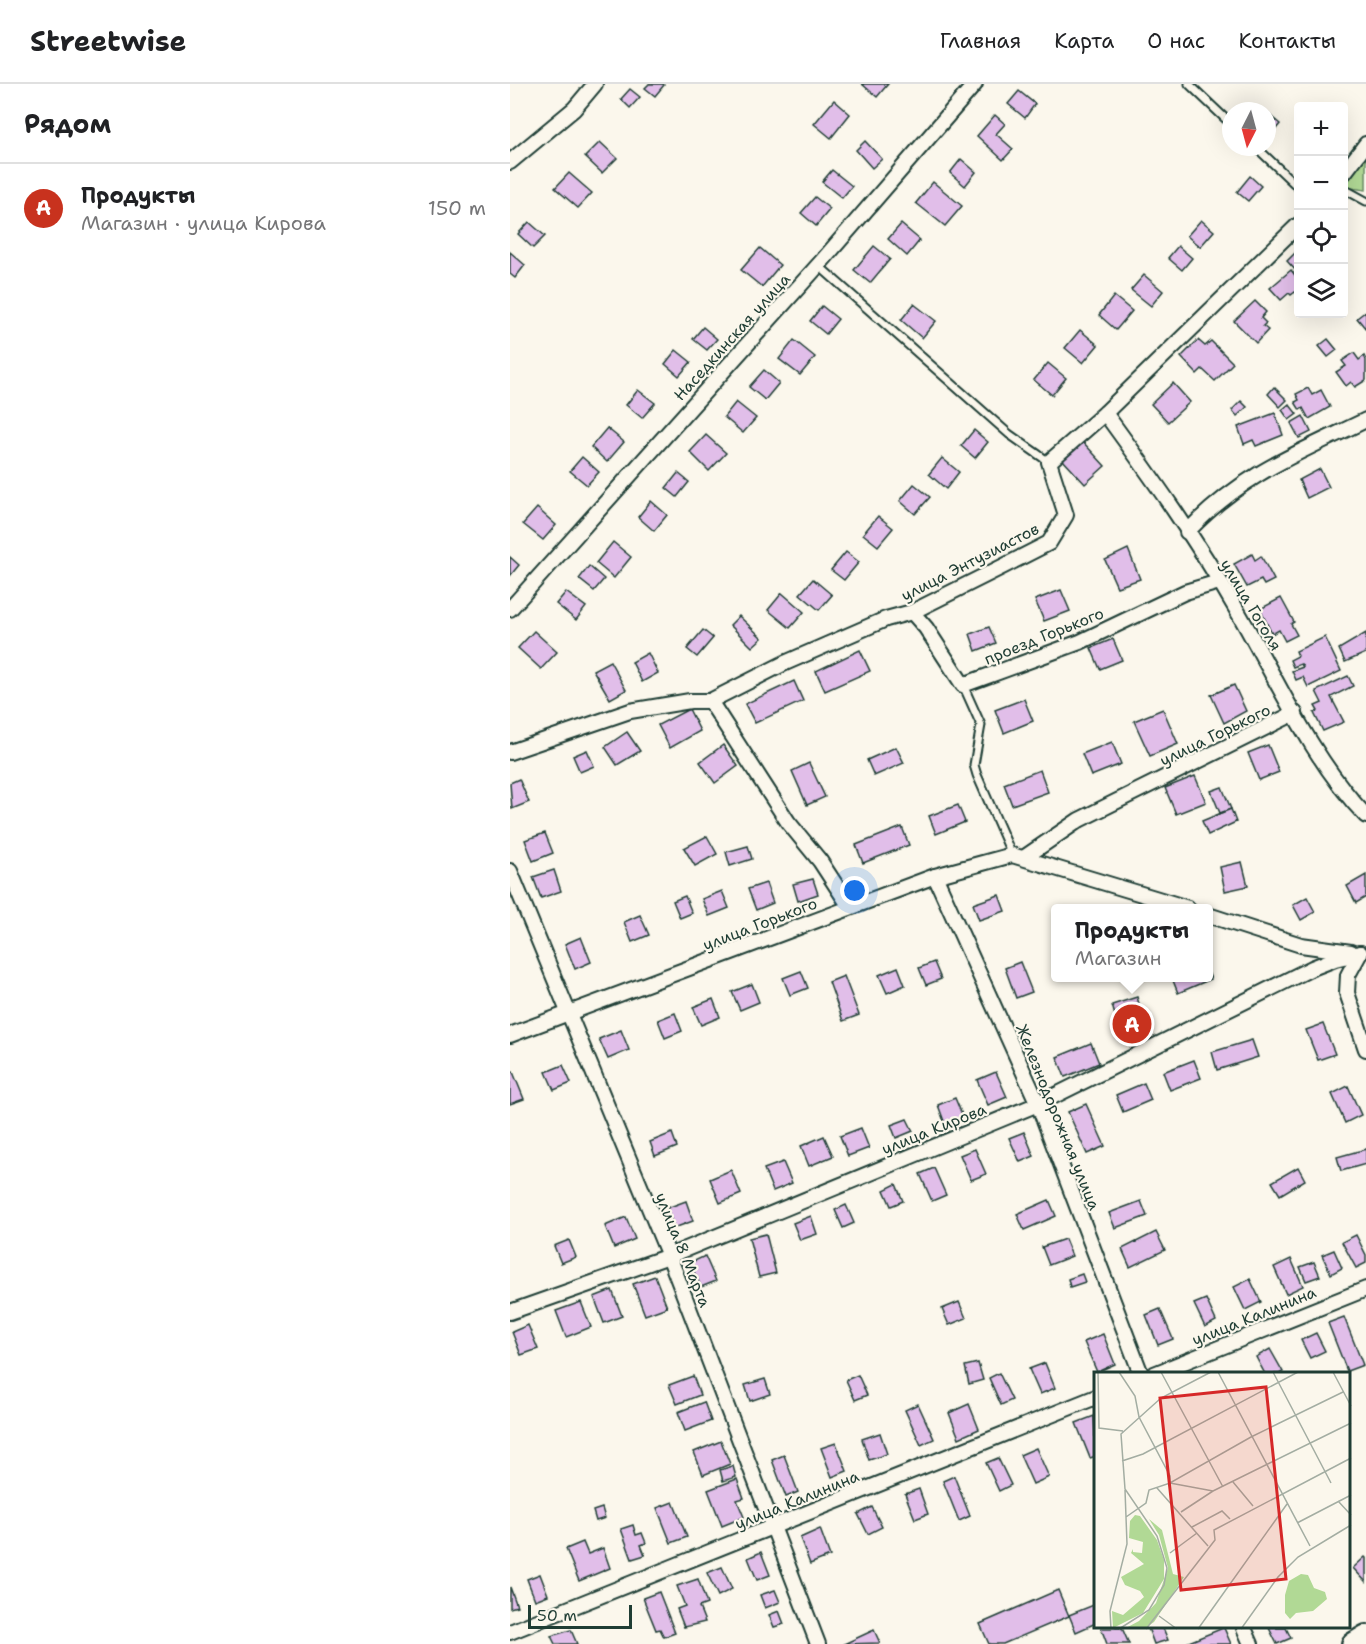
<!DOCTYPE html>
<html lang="ru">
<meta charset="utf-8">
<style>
body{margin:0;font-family:"Shantell Sans",sans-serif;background:#f2f2f2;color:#202124}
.controls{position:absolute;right:18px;top:18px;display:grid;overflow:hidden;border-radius:6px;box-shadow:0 6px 24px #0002}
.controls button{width:54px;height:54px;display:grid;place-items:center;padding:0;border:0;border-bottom:2px solid #e0e0e0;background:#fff;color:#202124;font:30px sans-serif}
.compass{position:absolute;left:712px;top:18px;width:54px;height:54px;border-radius:50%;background:#fff;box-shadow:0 6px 24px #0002;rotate:186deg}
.scale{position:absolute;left:18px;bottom:15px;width:104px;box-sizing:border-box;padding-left:6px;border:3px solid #1f3d34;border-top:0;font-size:16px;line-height:21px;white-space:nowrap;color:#1f3d34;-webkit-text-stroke:4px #fbf7ec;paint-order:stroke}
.you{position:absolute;left:345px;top:807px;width:21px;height:21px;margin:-15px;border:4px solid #fff;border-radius:50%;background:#1a73e8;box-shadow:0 0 0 9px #1a73e833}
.badge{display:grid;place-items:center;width:39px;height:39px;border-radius:50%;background:#c8321e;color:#fff;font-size:20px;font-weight:700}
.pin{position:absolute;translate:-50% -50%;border:3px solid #fff;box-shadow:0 2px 6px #0006}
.popup{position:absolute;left:541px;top:820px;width:162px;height:78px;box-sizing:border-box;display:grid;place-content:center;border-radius:6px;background:#fff;filter:drop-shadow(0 2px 4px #0005);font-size:20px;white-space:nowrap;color:#757577}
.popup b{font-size:22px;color:#202124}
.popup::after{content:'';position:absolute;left:50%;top:100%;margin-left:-12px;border:12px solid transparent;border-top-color:#fff}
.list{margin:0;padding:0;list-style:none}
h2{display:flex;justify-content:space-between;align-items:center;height:78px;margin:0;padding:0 24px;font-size:26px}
h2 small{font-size:20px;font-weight:400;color:#757577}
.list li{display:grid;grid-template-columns:39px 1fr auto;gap:18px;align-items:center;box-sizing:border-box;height:90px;padding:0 24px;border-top:2px solid #e0e0e0}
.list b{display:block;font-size:22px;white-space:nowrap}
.list p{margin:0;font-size:20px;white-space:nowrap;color:#757577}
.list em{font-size:20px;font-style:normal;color:#757577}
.icon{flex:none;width:33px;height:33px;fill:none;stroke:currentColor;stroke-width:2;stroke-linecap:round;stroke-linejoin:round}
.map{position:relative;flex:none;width:856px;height:1560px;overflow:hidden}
header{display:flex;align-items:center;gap:36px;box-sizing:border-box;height:84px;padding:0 30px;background:#fff;border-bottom:2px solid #e0e0e0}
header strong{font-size:28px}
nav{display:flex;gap:33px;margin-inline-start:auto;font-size:21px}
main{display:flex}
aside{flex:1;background:#fff}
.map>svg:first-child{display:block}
.green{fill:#b1d995;stroke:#688b64;stroke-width:1.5}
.building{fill:#e1bee9;stroke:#1f3d34;stroke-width:1.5}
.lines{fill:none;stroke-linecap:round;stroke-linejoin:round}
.service-casing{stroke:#1f3d34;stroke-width:11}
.minor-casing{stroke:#1f3d34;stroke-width:18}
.primary-casing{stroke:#1f3d34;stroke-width:26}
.service{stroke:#fbf7ec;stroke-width:7}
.minor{stroke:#fbf7ec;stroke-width:14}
.primary{stroke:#fbf7ec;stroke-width:21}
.labels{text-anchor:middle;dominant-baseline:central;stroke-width:4.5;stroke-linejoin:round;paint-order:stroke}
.street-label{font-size:16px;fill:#1f3d34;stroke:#fbf7ec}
.inset-road{fill:none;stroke:#a3ada2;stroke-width:1.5}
.view{fill:#d62828;fill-opacity:0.15;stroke:#d62828;stroke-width:3}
.inset-edge{fill:none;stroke:#1f3d34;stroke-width:3}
</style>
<header>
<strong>Streetwise</strong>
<nav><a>Главная</a><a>Карта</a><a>О нас</a><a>Контакты</a></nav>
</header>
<main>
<aside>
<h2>Рядом<small></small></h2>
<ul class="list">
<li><span class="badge">A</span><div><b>Продукты</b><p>Магазин · улица Кирова</p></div><em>150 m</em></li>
</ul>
</aside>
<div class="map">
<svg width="856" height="1560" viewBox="0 0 856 1560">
<rect width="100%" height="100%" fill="#fbf7ec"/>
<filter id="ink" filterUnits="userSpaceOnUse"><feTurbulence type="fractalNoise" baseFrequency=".0167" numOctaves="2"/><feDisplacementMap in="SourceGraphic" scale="12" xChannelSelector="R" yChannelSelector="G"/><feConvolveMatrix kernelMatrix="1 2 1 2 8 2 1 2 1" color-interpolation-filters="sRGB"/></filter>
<g filter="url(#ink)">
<path class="green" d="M856,53V106L834,103V82Z"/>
<g class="building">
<path d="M139,0H153L154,1L145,12L135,4Z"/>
<path d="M352,0H378L367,13Z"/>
<path d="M120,5L130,13L120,24L111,15Z"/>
<path d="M509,7L525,20L515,34L498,20Z"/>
<path d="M324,16L340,30L321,54L304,40Z"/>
<path d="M757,29L770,40L757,56Z"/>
<path d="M485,31L495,40L486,50L503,65L493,76L467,52Z"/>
<path d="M355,57L372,75L362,84L346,66Z"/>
<path d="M90,58L107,74L92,89L75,73Z"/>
<path d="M451,75L466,88L455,102L440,89Z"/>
<path d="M322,86L342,102L332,114L312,98Z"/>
<path d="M59,89L82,109L68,124L45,104Z"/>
<path d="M740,92L751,102L738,117L727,108Z"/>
<path d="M423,98L452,122L435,142L406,119Z"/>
<path d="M305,113L320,125L306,142L291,129Z"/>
<path d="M691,136L704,147L690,163L677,152Z"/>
<path d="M19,138L35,152L23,164L8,150Z"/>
<path d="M391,140L410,156L397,172L378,155Z"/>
<path d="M364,162L380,175L360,199L344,186Z"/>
<path d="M668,162L682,174L672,186L658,174Z"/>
<path d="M250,164L270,181L252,203L231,186Z"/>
<path d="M0,168L15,181L5,194L0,190Z"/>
<path d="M786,168L788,170V189L777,177Z"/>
<path d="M781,186L788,195V211L785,208L781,211L779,209L771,216L760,204Z"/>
<path d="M634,191L653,207L641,222L621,206Z"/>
<path d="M604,212L622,227L606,246L589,231Z"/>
<path d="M745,217L756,228L751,234L756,239L753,242L758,246L746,259L724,237Z"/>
<path d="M404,220L426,237L412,254L391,236Z"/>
<path d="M312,222L328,235L316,250L300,237Z"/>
<path d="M856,227V245L847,234Z"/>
<path d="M193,243L207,255L197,266L183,255Z"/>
<path d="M570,246L588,261L573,279L555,264Z"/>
<path d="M818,255L827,266L818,273L809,262Z"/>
<path d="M284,256L305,273L290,291L269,275Z"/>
<path d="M688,256L695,262L701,257L723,279L705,297L692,285L687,290L671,273Z"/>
<path d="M166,266L181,278L169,292L155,280Z"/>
<path d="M844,269L849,276L854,272L856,276V296L845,303L841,298L836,302L826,288L836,282L832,277Z"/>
<path d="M538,279L556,294L542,311L524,296Z"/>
<path d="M254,286L269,299L255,316L239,303Z"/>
<path d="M663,299L680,318L658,338L641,320Z"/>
<path d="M764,303L777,316L770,323L758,310Z"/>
<path d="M798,304L802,311L811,306L820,323L799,335L793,324L790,326L785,318L789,316L786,310Z"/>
<path d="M128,306L145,319L132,334L116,321Z"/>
<path d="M731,317L737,323L727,332L722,326Z"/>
<path d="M226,318L246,334L233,349L214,333Z"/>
<path d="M779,320L787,330L779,336L772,326Z"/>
<path d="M765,329L773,351L746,362L743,356L734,360L728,343Z"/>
<path d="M793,332L801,348L789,354L781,339Z"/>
<path d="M97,344L114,358L97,378L81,363Z"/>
<path d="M464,346L478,358L465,374L451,362Z"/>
<path d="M196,351L216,369L199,387L180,368Z"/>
<path d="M572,357L595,382L575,400L552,375Z"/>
<path d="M72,373L89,388L77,401L60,387Z"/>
<path d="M432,374L449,388L436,405L419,390Z"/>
<path d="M810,385L819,403L797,414L789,396Z"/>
<path d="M168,389L179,398L167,413L156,404Z"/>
<path d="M404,400L420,413L405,430L390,417Z"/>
<path d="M141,417L157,431L144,447L128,433Z"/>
<path d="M27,424L46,441L33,456L13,440Z"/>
<path d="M368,432L383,444L368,462L353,450Z"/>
<path d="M103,458L121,473L104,494L86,479Z"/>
<path d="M618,465L630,495L607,503L595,476Z"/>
<path d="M336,468L349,478L334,496L321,486Z"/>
<path d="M742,470L745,476L751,472L764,496L754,501L751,496L737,503L724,480Z"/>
<path d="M0,473L9,481L0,492Z"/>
<path d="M79,482L94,495L84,507L69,495Z"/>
<path d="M303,495L322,511L309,526L290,510Z"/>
<path d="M551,506L560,527L534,537L525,516Z"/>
<path d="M56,508L76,523L66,536L46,520Z"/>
<path d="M272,509L294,528L280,544L258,526Z"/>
<path d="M771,514L784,538L781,540L787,551L775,557L769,546L762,550L750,525Z"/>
<path d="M229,532L252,554L242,563L220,541Z"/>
<path d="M479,543L486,559L466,567L460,550Z"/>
<path d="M193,546L203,554L187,573L177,565Z"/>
<path d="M24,547L47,568L31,585L8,564Z"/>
<path d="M856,549V569L835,578L829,565Z"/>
<path d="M815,553L831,587L798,603L793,593L786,596L782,587L793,583L791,580L783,583L780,576L788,572L786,567Z"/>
<path d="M603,555L612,576L590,585L581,564Z"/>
<path d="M350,566L360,587L315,607L306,587Z"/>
<path d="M138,569L148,589L132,598L122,578Z"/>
<path d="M100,577L116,606L100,615L83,586Z"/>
<path d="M838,592L843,602L821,613L834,638L813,647L804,629L808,627L805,622L812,619L806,607Z"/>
<path d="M284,597L293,617L245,639L235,620Z"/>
<path d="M724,601L736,627L714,639L701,611Z"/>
<path d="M514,615L523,637L494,649L485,626Z"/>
<path d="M179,625L190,647L160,664L148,641Z"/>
<path d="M653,625L668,660L640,672L624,637Z"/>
<path d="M117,648L130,667L107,681L95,663Z"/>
<path d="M602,658L611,680L581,692L572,670Z"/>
<path d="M213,661L228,682L205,699L190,678Z"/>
<path d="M758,661L769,688L749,696L738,669Z"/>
<path d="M386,663L394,679L364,692L357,676Z"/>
<path d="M77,666L84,682L70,688L63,672Z"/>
<path d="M299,679L315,713L297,721L282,687Z"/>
<path d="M530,686L538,708L502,721L494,700Z"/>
<path d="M685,692L696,718L666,730L655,704Z"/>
<path d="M9,695L19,718L2,725L0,699Z"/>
<path d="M712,703L721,725L710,729L701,707Z"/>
<path d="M448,721L455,738L426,750L419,732Z"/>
<path d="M721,725L726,738L698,751L692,737Z"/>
<path d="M392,743L399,761L353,779L346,761Z"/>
<path d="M35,749L43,769L23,777L15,756Z"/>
<path d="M197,752L207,770L185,782L174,764Z"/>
<path d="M238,762L242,775L220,782L216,768Z"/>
<path d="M732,778L738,802L715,807L710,783Z"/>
<path d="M44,786L51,807L31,814L23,793Z"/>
<path d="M856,791V813L846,819L837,802Z"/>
<path d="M303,795L308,810L288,817L283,800Z"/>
<path d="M256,799L263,819L246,826L238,805Z"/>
<path d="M212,807L219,824L199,832L192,815Z"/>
<path d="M489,811L495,827L469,836L463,820Z"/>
<path d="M175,812L182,829L170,834L163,817Z"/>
<path d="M797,813L805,828L791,836L783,821Z"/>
<path d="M130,831L139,851L122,858L114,838Z"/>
<path d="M71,853L81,878L65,885L55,860Z"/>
<path d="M424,878L431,895L416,901L409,884Z"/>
<path d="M510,878L522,908L506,914L495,884Z"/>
<path d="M388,883L395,901L377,909L369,891Z"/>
<path d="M291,887L298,904L280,911L273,894Z"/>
<path d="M698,888L701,895L668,909L662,894H698Z"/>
<path d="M334,892L349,931L333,937L319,898Z"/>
<path d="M242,900L249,918L230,926L222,908Z"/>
<path d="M627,913L636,944L611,952L602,921Z"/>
<path d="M203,915L210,933L191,941L183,923Z"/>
<path d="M165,929L172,947L155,954L148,936Z"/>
<path d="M813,940L825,970L808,976L796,946Z"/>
<path d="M111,946L119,966L98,975L89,955Z"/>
<path d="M742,956L748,973L707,986L702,968Z"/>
<path d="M581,959L589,979L555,993L547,973Z"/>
<path d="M684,976L691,994L660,1006L653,988Z"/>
<path d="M53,981L61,999L44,1006L36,988Z"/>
<path d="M3,988L14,1015L0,1020V989Z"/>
<path d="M486,988L497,1013L478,1021L467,996Z"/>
<path d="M634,999L641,1016L613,1028L606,1011Z"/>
<path d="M838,1002L851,1031L835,1039L822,1010Z"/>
<path d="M445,1014L453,1033L435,1040L428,1021Z"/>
<path d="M576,1020L595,1062L577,1070L558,1028Z"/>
<path d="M397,1035L403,1047L386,1054L381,1041Z"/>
<path d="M351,1044L359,1064L338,1072L330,1052Z"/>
<path d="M514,1048L524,1072L510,1078L499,1054Z"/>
<path d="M162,1049L167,1063L145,1072L140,1058Z"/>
<path d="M314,1052L323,1072L299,1082L291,1062Z"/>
<path d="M465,1065L476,1090L461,1096L450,1071Z"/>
<path d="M856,1065V1080L831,1087L827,1073Z"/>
<path d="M273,1078L282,1099L263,1107L254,1085Z"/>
<path d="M788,1083L795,1096L770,1111L762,1098Z"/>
<path d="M424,1084L436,1111L422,1117L410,1090Z"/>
<path d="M221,1086L231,1110L210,1119L200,1095Z"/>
<path d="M386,1100L393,1117L381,1122L374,1106Z"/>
<path d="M539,1116L546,1132L514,1146L507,1130Z"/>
<path d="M176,1117L183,1137L164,1144L157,1124Z"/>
<path d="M631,1117L637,1132L605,1144L599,1129Z"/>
<path d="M336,1121L344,1139L333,1144L325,1126Z"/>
<path d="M301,1132L307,1150L290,1156L283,1139Z"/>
<path d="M116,1133L125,1155L104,1164L95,1142Z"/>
<path d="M646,1148L655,1166L620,1183L612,1165Z"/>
<path d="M256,1150L266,1189L249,1193L239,1154Z"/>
<path d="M846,1151L856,1171V1179L846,1184L832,1158Z"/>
<path d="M555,1155L562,1172L539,1181L532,1163Z"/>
<path d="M59,1156L66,1173L51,1179L44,1162Z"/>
<path d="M824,1166L832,1184L821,1190L812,1171Z"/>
<path d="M195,1172L206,1197L191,1203L180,1179Z"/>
<path d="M781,1175L793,1202L776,1210L764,1183Z"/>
<path d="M804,1178L810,1192L796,1197L790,1183Z"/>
<path d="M572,1190L575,1198L560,1203L558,1195Z"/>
<path d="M145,1192L157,1223L135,1231L123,1200Z"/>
<path d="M740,1195L751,1218L735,1226L724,1203Z"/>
<path d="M102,1206L112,1232L94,1239L84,1213Z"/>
<path d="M696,1215L706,1237L695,1243L684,1220Z"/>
<path d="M71,1218L81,1243L56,1253L46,1227Z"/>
<path d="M449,1218L456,1234L439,1241L432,1225Z"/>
<path d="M650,1225L663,1255L648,1261L636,1231Z"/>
<path d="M834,1233L853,1281L837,1287L818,1239Z"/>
<path d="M18,1241L28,1265L11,1271L2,1248Z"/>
<path d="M806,1249L815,1267L800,1274L791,1256Z"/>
<path d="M593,1250L605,1280L587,1288L574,1258Z"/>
<path d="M760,1265L773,1288L769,1290H755L746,1273Z"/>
<path d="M468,1279L473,1296L459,1300L455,1282Z"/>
<path d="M535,1279L545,1304L530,1310L519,1285Z"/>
<path d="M489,1289L502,1316L491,1321L479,1294Z"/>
<path d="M348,1291L357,1311L345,1316L336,1296Z"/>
<path d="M183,1292L190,1311L167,1320L159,1301Z"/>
<path d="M255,1295L260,1310L240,1317L235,1301Z"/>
<path d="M194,1318L201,1337L175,1347L168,1328Z"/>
<path d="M408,1320L424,1355L411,1361L395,1326Z"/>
<path d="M459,1320L469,1345L449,1354L439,1329Z"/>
<path d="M584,1332L586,1372L580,1374L566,1339Z"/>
<path d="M370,1349L377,1370L359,1376L352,1355Z"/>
<path d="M211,1357L220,1380L193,1391L184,1368Z"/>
<path d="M326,1359L337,1387L322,1393L311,1364Z"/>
<path d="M526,1364L539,1393L523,1400L510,1371Z"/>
<path d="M274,1371L288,1408L276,1413L262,1376Z"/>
<path d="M488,1374L501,1401L489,1407L476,1379Z"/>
<path d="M223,1382L226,1393L213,1397L210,1386Z"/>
<path d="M444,1392L460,1432L449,1437L433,1397Z"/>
<path d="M227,1395L234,1414L227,1416L234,1433L212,1442L198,1406Z"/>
<path d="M409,1405L418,1430L405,1435L395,1410Z"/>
<path d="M163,1418L177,1453L161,1459L147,1424Z"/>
<path d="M362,1423L372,1443L358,1450L348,1430Z"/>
<path d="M92,1424L95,1434L86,1437L83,1427Z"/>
<path d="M123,1441L126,1451L132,1449L136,1459L131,1461L135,1471L122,1475L111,1445Z"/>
<path d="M310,1445L320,1472L300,1480L290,1454Z"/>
<path d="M73,1458L78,1470L93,1464L100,1484L69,1497L56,1465Z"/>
<path d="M251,1468L260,1491L247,1496L238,1474Z"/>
<path d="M855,1473L856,1474V1498L843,1484Z"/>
<path d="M212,1483L222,1505L208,1512L197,1489Z"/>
<path d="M30,1490L38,1511L25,1516L17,1495Z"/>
<path d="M188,1495L197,1520L189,1523L195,1538L174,1543L167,1525L175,1522L167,1502Z"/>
<path d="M0,1503L7,1522L0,1524Z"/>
<path d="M265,1506L270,1518L255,1524L250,1511Z"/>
<path d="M548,1506L559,1532L493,1560H479L470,1540Z"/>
<path d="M149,1508L165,1549L154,1553L150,1545L146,1546L133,1514Z"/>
<path d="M586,1520V1539L566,1548L559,1531Z"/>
<path d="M269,1527L274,1540L264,1543L259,1531Z"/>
<path d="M591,1544H612L619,1560H597Z"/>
<path d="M638,1544H653L658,1556L644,1560Z"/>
<path d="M714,1544L721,1560H674L713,1544Z"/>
<path d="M759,1544H776L781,1554L767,1560Z"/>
<path d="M61,1546L67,1560H45L41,1552Z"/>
<path d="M364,1546L370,1559L334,1560Z"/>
</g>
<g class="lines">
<defs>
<g id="service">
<path d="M679,0L721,40"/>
<path d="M746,63L788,103"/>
<path d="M834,105L856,117"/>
<path d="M308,181L499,350L539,378"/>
<path d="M453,601L471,641L464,681L467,691L502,771"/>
</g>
<g id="minor">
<path d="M0,78L64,25L85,0"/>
<path d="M834,89L856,60"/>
<path d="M595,329C641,392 686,455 725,523C765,591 801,675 856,732"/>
<path d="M677,448C732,390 786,370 856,336"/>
<path d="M0,525L312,177L465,0"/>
<path d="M402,528L416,544L453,601L570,558L675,508L709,498"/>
<path d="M200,617L278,738L310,777L340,823"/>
<path d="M0,668L120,627L180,617H200L275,579L376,535L402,528L494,482L539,459L556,431L539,378L595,329L788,141"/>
<path d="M515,773L569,736L785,629"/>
<path d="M0,787L159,1172L308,1560"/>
<path d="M425,792L528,1020L631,1290"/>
<path d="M698,831L791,861L841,868"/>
<path d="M850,869L838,891L837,909L856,965"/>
<path d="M0,951L425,792L502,771L678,824"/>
<path d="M0,1228L159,1172L528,1020L802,884L825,875L850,869"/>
<path d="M644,1290L856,1205"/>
<path d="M734,1544L741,1560"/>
<path d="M0,1548L586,1313"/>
</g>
<path id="primary" d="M843,1560L856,1552"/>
</defs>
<use href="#service" class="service-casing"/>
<use href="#minor" class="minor-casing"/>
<use href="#primary" class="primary-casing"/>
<use href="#service" class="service"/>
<use href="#minor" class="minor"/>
<use href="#primary" class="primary"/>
</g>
</g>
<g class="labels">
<g class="street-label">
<text transform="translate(222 253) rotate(-48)">Наседкинская улица</text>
<text transform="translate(460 478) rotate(-27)">улица Энтузиастов</text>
<text transform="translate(741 521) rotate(59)">улица Гоголя</text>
<text transform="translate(534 552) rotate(-22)">проезд Горького</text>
<text transform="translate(705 651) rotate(-26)">улица Горького</text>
<text transform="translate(250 840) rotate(-21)">улица Горького</text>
<text transform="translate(548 1033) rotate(68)">Железнодорожная улица</text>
<text transform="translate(424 1045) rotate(-22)">улица Кирова</text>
<text transform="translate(173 1166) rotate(68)">улица 8 Марта</text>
<text transform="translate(744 1232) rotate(-22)">улица Калинина</text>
<text transform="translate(287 1416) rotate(-22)">улица Калинина</text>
</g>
</g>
<g transform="translate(584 1288)">
<rect width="256" height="256" fill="#fbf7ec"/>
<path d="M41,143L46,144L63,168L70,188V207L49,241L19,256L18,239L29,243L50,225L46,219L31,213L27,205L50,192L37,181L39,177V180L48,181L49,170L35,166L36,149ZM55,147L68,158L79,202L90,205L60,250L51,256L30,257L45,249L62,231L74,196L65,163ZM207,202L214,203L220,216L231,220L233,227L219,239L202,241L196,247L191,241V223L195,209Z" fill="#b1d995"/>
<path class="inset-road" d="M4,0L5,56L29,59M25,0L41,24L45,45L76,104V111L157,65L249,20M67,0L129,115M124,0L216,174M179,0L237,111M239,0L257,34M28,89L49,82L204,0M139,110L159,134M63,116L114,174M244,129L257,143M87,140L119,119L257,51M32,145L52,131L55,118L76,111L119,119M203,151L257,123M98,155L128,139L136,147M76,181L103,161M65,244L83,257M17,257L16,239L33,172L31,118M25,257L55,238L70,213L73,196L63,164L31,117L27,62L67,26L117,0M52,257L121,168L120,158L257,86M104,257L193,132M147,257L184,205L204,185L257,153"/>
<path class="view" d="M172,15L192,207L87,218L66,26Z"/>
<rect width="256" height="256" class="inset-edge"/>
</g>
</svg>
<div class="controls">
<button>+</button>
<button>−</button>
<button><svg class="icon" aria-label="locate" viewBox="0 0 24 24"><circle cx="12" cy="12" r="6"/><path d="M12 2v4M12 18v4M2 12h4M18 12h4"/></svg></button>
<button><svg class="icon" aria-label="layers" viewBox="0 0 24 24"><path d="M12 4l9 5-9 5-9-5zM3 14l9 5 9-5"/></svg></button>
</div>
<svg class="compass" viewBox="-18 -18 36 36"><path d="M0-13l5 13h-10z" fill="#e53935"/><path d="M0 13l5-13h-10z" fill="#757577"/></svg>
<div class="scale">50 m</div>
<div class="you"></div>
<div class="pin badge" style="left:622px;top:940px">A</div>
<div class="popup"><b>Продукты</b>Магазин</div>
</div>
</main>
